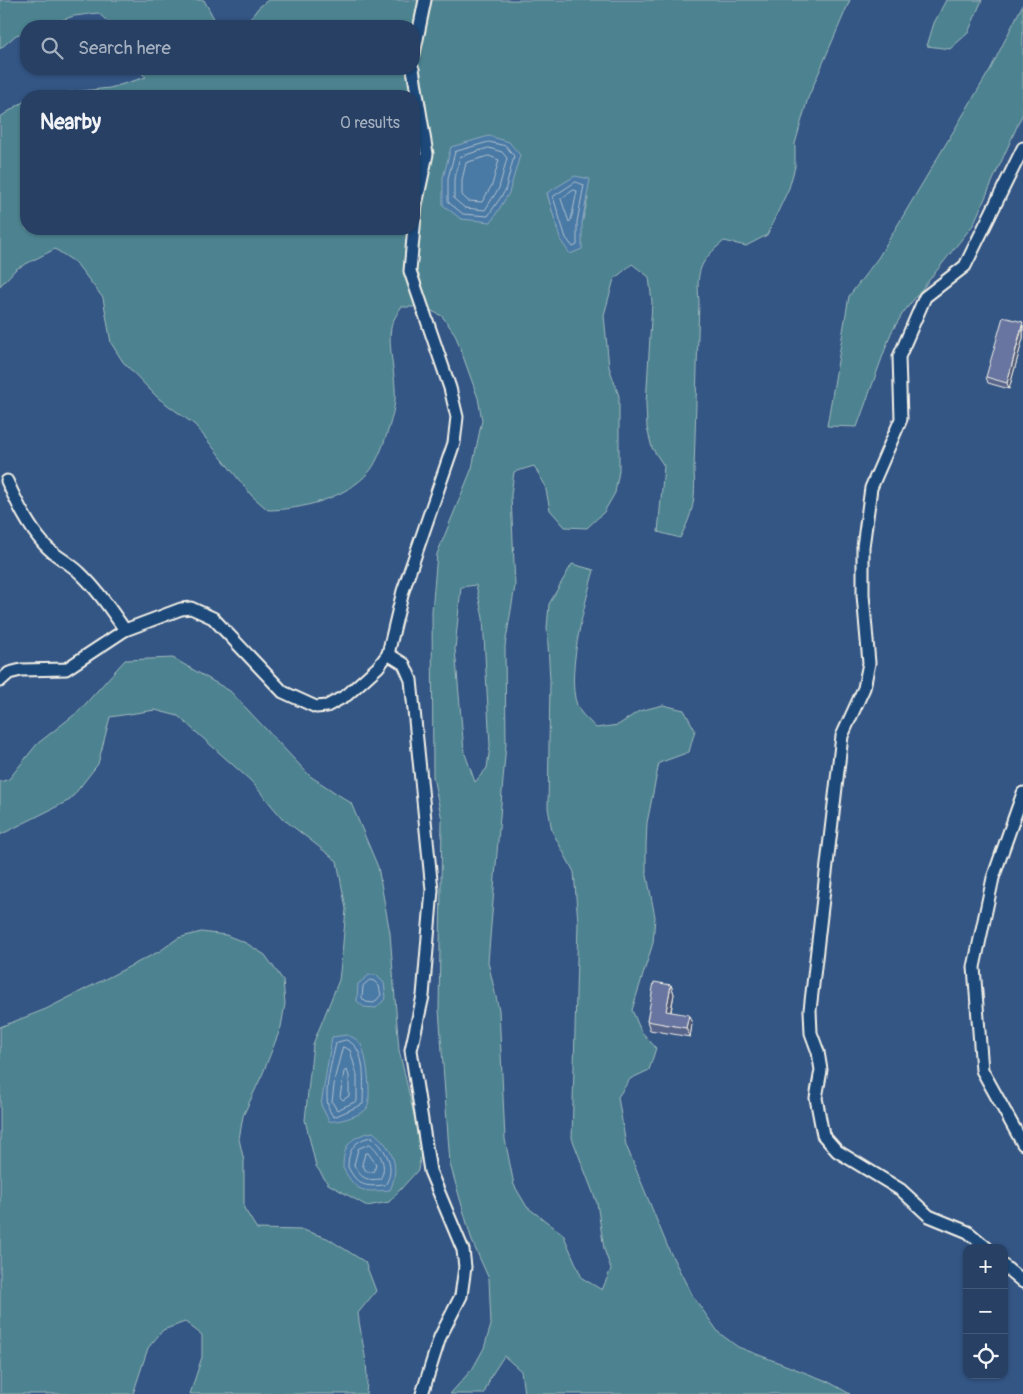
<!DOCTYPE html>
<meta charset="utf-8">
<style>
body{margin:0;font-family:Pangolin,sans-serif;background:#2f476a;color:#f1f3f6}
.controls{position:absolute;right:15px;bottom:15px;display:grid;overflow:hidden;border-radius:10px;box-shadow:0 1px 4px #0004}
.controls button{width:45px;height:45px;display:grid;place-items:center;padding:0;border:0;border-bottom:1px solid #435978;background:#274064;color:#f1f3f6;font:25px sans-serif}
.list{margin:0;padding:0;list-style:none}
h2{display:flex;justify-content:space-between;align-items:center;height:65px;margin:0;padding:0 20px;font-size:21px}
h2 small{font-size:16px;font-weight:400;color:#a4afbf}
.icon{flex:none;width:28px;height:28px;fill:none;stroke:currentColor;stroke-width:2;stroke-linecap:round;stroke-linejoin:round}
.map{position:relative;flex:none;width:1023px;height:1394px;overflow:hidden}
.search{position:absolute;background:#274064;box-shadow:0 1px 4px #0004;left:20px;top:20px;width:400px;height:55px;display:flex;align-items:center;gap:12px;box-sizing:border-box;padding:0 18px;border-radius:20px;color:#a4afbf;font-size:19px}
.panel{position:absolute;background:#274064;box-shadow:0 1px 4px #0004;left:20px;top:90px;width:400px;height:145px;border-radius:20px}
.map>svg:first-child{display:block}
.green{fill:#4e8390;stroke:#a1babc;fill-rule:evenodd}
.water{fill:#4979a5;stroke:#8da9c0}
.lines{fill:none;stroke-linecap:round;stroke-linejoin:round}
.shore{stroke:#b0c1cd;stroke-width:1}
.minor-casing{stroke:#f4f1e8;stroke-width:15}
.minor{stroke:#1f4a7a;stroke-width:11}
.wall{fill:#59658a;stroke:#f4f1e8}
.shaded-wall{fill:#485270;stroke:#f4f1e8}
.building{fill:#6775a0;stroke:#f4f1e8}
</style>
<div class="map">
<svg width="1023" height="1394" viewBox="0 0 1023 1394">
<rect width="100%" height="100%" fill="#345685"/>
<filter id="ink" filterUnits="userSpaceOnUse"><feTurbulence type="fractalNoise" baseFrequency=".02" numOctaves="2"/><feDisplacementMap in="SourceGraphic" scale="10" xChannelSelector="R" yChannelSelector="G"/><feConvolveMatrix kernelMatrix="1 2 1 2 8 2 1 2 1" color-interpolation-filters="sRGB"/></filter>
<g filter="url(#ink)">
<g class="green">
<path d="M0,0H204L218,26H113L98,13L74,16L43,26H26V32L16,35L0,49Z"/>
<path d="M268,0H850L808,98L795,144V167L789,188L767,235L746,246L724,241C700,261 696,270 699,301L694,471C696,499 693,513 680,538L658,532L664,466L652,448L647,428L646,404L652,302L649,277L632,264L614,279L604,315L609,367L619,396V471L615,493L604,512L587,528L565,527L550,510L545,485L534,466L514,472L511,495L515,586L505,646L506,744L488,962L499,1010L505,1139L514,1185L527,1207L563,1234L582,1278L602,1290L611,1269L604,1249L597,1203L572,1138L578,922L574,872L552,831L548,808L550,680L547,628L549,604L572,564L594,570C586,600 562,684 580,711C584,717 591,722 596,728L618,725L639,711L663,705L684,710L695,730L689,752L659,763L647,823L646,846V870L655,917L653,943L632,1010L641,1031L656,1048L649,1070L630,1079L618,1097L626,1145L669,1250L692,1295L719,1333L738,1347L827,1381L850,1394H524L521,1371L504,1356L491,1376L484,1394H450L473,1368L484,1348L491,1325L489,1279L472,1241L450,1164L439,1009L442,820L433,777L432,611L437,554L472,468L482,420L478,398L455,334L442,316L423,307H401C398,313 392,321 391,328C387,345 397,380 395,400C394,416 380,460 369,472C346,498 301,510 268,510L252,496L195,425L158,398L123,362L111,343L103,298L76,263L55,249L16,269L0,286V117L26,100V229H414V96H32L110,88L146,77L136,69H414V26H245L258,8ZM547,193L588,198L582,223L561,241ZM476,585L483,618L490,746L487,768L475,782L464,751L455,649L461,587Z"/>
<path d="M946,0H982L968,33L950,49L927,46L934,23Z"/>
<path d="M1023,4V113L973,225L903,313L891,333L857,427L827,426L849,296L878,258L991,68Z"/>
<path d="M173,658L230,691L310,776L351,803L378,867L390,933L399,1050L422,1149L418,1170L389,1202L367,1206L328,1184L316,1166L305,1120L313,1044L339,980L342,954L346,909L337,861L282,818L251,781L178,716L155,710L110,717L98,764L70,800L0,835V782L9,779L37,744L79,711L125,660Z"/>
<path d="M201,932L226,935L246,943L265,955L283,980L285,1004L281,1027L263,1073L243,1116L239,1139L244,1161V1208L257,1229L303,1230L327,1238L365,1262L376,1291L358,1313C361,1341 370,1366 366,1394H190L202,1357V1335L185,1322L163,1330L148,1348L133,1394H0V1027L46,1009L160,951L178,938Z"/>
</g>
<g class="water">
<path d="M489,136L509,142L520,155L509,193L491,222L461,219L443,205V178L451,147Z"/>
<path d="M575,176L590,179L582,223V249L570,254L561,241L547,193Z"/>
<path d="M369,975H376L384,983L386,998L376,1008L364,1007L357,1001L358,984Z"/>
<path d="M347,1035C352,1037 357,1039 360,1043C367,1053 372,1097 367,1108C363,1115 336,1123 329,1121L321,1105L332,1037Z"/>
<path d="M373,1132C392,1147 401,1166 390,1190C362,1192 357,1193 343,1168C343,1145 351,1136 373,1132Z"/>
</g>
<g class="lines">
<g class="shore">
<path d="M489,142L506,146L514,156L505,191L488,216L463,214L448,202V178L455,152Z"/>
<path d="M489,148L502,152L507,158L499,188L485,210L465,208L454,199V179L460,157Z"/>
<path d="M489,156L499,160L492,185L482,202L468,201L462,195V180L466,163Z"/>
<path d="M576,182L584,185L577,222V245L573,247L566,238L553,197Z"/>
<path d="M574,190L577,191L571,220L569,222L561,199Z"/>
<path d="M370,980L374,981L379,986L381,995L374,1003L366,1002L362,998L363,986Z"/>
<path d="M346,1040C368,1047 363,1086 363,1104L334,1117C319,1103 332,1062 336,1043Z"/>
<path d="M343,1047L350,1050L357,1075V1101L337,1110L332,1102L335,1077Z"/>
<path d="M347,1070L349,1076V1096L343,1100L340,1097L344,1072Z"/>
<path d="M372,1137C386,1149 397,1168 385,1185C364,1187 358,1186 348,1167C348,1150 355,1139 372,1137Z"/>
<path d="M370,1144C381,1153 388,1167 380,1179C366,1181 361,1178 354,1165L358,1149Z"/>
<path d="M368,1153L376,1164L374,1172L366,1171L362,1164L365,1154Z"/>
</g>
<defs>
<g id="minor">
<path d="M414,54L425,0"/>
<path d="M7,481C17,503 28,526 44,544C54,556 69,562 80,573C98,590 111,610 125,630"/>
<path d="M388,654L404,664L411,680L432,890L423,996L411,1050L430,1171L463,1250L465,1267L461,1296L440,1337L422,1394"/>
<path d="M0,681L9,673L21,670L66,669L125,630L181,609L191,608L213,618L283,692L316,707L327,706L347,695L378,667L388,654L403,591L454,443L457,417L450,388L410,271L416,205L427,154L413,69"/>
<path d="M1023,793L993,878L974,967L982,1070L1023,1144"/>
<path d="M987,1248L968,1232L929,1216L901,1190L837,1151L823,1135L816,1098L821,1070L818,1052L811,1033L810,1010L842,736L864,688L869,663L863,595V547L871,488L901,419L899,357L925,297L965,266L1023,148"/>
<path d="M1004,1266L1023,1282"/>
</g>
</defs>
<use href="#minor" class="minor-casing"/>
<use href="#minor" class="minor"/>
</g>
<g class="wall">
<path d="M1023,325V338L1009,389L988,383L986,377Z"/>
<path d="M671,985L674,994L671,1012L692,1024L690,1037L650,1030L647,1021Z"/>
</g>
<g class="shaded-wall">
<path d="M1023,325V338L1009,389L1007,383Z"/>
<path d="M671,985L674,994L669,1020L666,1011Z"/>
<path d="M689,1015L692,1024L690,1037L686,1028Z"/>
</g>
<g class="building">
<path d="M1003,317L1023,322L1007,383L986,377Z"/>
<path d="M654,982L671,985L666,1011L689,1015L686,1028L647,1021Z"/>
</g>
</g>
</svg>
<div class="controls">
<button>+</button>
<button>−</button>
<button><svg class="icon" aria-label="locate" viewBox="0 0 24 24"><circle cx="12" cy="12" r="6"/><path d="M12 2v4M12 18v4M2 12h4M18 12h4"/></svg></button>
</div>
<div class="search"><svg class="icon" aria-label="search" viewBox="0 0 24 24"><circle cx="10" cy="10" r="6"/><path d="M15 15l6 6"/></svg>Search here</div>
<section class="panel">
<h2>Nearby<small>0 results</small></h2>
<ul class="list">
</ul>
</section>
</div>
